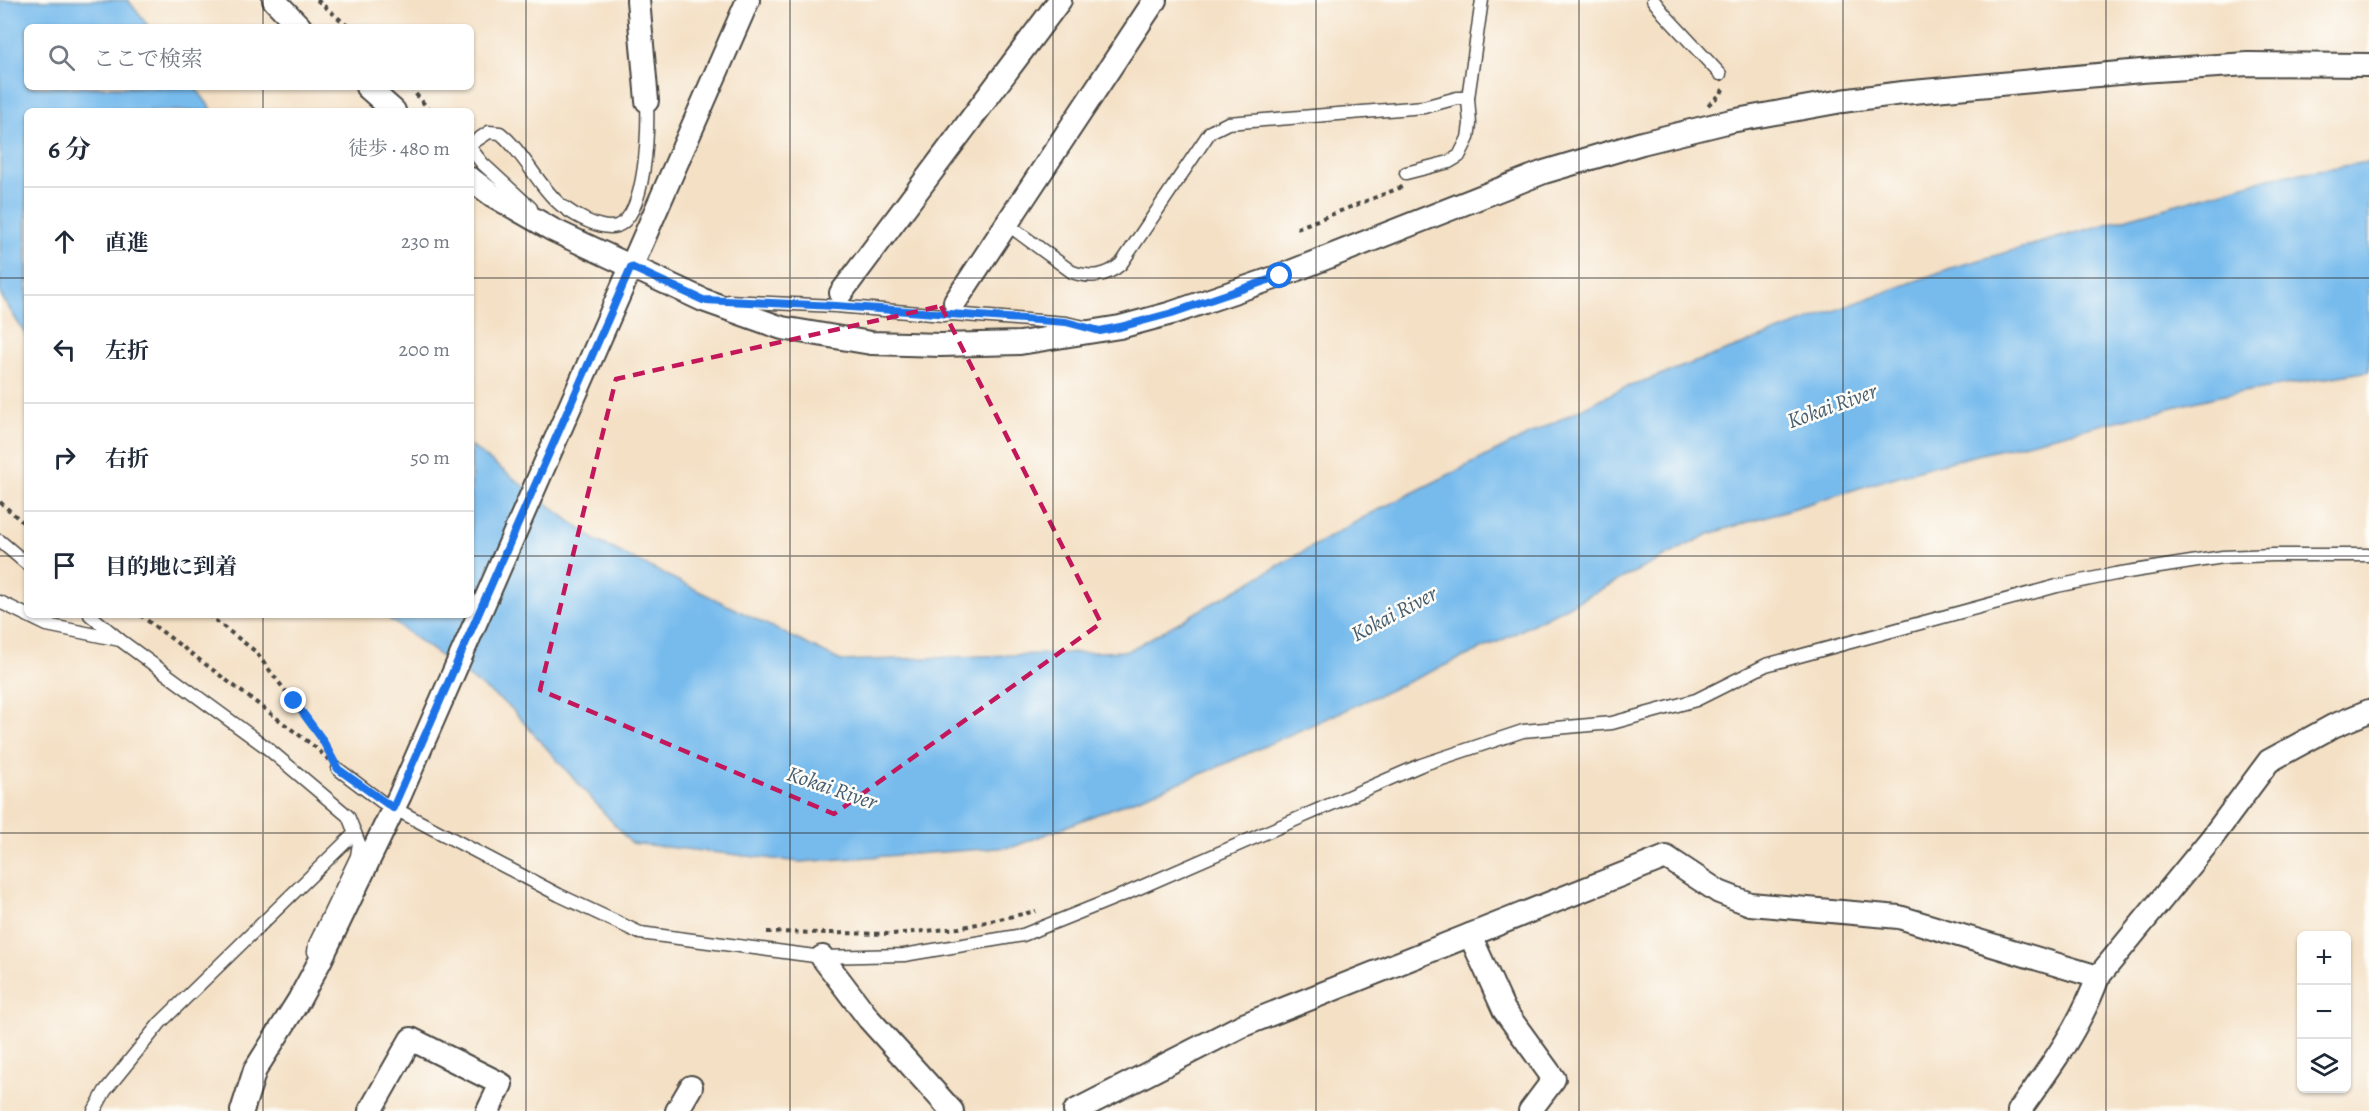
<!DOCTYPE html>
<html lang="ja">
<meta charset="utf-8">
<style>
body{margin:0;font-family:Alegreya,"Noto Serif JP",serif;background:#f6f6f7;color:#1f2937}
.controls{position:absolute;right:18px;bottom:18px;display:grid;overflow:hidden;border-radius:9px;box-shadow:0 2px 4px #0004}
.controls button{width:54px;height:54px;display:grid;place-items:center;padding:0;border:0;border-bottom:2px solid #e0e1e3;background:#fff;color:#1f2937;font:30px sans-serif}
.stop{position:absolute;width:18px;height:18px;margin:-14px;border:4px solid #1a73e8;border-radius:50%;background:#fff}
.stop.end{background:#1a73e8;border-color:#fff;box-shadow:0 2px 6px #0008}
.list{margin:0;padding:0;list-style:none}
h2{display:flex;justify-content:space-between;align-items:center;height:78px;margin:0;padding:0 24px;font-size:26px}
h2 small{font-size:20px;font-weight:400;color:#747a83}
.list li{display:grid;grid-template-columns:39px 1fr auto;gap:18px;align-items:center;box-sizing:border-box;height:108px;padding:0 24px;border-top:2px solid #e0e1e3}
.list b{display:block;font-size:22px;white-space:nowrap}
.list em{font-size:20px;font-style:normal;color:#747a83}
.icon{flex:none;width:33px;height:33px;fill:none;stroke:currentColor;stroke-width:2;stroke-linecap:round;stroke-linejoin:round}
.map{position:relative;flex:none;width:2369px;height:1111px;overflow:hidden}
.search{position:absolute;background:#fff;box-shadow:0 2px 4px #0004;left:24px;top:24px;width:450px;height:66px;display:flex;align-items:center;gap:15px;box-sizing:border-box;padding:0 21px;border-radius:9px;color:#747a83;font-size:22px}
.panel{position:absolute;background:#fff;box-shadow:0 2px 4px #0004;left:24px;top:108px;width:450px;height:510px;border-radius:9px}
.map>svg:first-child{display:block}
.water{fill:#77bbed;stroke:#51738c;stroke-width:1.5}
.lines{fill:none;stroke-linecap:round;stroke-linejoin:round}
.lane-casing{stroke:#494642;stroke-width:15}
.street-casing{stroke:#494642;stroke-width:26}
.path{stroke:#494642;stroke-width:4;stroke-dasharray:4.5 4.5;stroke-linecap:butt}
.lane{stroke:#fff;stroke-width:12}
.street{stroke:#fff;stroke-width:22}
.route{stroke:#1a73e8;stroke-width:8}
.marked{fill:none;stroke:#c2185b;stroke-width:4.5;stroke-dasharray:12 8;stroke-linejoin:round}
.grid{fill:none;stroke:#2b2b2b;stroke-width:1.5;stroke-opacity:0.55}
.labels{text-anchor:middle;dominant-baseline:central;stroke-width:5;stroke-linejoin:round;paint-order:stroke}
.water-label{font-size:22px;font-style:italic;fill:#465d6f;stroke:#fdfcf7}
</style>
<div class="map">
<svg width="2369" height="1111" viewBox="0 0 2369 1111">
<rect width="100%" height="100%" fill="#fdfcf7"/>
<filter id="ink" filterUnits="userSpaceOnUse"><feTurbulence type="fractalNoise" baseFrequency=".0167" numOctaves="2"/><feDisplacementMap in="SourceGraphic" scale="12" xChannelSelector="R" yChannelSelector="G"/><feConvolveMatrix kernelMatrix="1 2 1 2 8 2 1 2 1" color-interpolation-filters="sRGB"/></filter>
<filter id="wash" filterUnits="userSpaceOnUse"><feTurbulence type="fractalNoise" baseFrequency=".008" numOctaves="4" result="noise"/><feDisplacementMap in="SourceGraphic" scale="24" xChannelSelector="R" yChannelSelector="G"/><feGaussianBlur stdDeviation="1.35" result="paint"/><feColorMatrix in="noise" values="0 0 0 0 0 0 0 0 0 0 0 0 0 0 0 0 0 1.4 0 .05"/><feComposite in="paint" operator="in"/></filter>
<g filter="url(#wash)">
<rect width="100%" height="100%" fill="#f4e0c5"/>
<g class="water">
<path d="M0,0H128L149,27H27V87H195L213,111H27V337L0,294Z"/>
<path d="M2369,162V371L2219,396L1928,467L1709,534L1504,639L1211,770L1013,847L800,862L631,843L510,707L384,615H471V446L595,540L841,661L1128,651L1370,514L1619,390L1951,268L2269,178Z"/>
</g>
</g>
<g filter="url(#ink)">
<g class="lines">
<defs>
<g id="lane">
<path d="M1653,0L1665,15L1720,74"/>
<path d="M471,144L489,132L500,133C523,151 540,189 562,206C574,215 601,231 617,226C647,215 648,127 647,101"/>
<path d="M471,149L482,163L531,208"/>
<path d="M1406,173L1449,162L1459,156L1468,138L1470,124L1468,98L1482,0"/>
<path d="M1007,224L1072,272C1091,278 1106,277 1121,264L1210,132L1228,123L1424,107L1457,98H1468"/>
<path d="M728,301L836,306L943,315L952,314L1066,323L1085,327"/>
<path d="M0,541L27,564"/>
<path d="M0,602L47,625L120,640L266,747L348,816L359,843L357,856L315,944L314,952L319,959"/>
<path d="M90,615L119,639"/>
<path d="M338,769L382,802L559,895L640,933L822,957L904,955L1023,935L1125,894L1421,765L1523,731L1612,723L1696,700L1766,665L2057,586L2115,574L2223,557L2273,555H2369"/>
<path d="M94,1111L105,1091L160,1023L355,833"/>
</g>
<g id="street">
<path d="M274,0L300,27"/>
<path d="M638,0L647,101"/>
<path d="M367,87L394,111"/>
<path d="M471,179L492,195L553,230L703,300L782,328L871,343L941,345L1020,343L1120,327L1172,313L1280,276L1544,172L1642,143L1731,121L1842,101L1902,93L2141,71L2248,64L2369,65"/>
<path d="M841,293L1060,0"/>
<path d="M955,302L1155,0"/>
<path d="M1470,935L1504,1010L1554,1079L1530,1111"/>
<path d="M822,957L869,1019L952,1111"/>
<path d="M242,1111L255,1070L299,1000L320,961L400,795L748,0"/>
<path d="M370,1111L411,1039L501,1084L488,1111"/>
<path d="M677,1111L691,1087"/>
<path d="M1075,1111L1241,1026L1666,857L1719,892L1750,904L1899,917L2098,977"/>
<path d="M2019,1111C2050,1068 2080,1027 2098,977L2211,839L2269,761L2333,726L2369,711"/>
</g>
</defs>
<use href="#lane" class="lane-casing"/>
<use href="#street" class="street-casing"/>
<g class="path">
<path d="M317,0L349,27"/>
<path d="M410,87L430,111"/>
<path d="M1708,105L1721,94L1723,89"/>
<path d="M1297,228L1402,187"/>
<path d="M0,502L27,526"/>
<path d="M140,615L315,747L329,760"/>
<path d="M208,615L255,651L322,739L332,757"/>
<path d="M767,932L892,934L959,928L1036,911"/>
</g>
<use href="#lane" class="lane"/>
<use href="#street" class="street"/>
</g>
</g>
<g class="lines" filter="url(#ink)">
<path class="route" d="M294,701L322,739L338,769L393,808L631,267L703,300L836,306L1066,322L1100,331L1120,327L1172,313L1280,276"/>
</g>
<path class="marked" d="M941,306L1101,623L834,814L540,690L616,379Z"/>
<path class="grid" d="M263,0V27M526,0V1111M790,0V1111M1053,0V1111M1316,0V1111M1579,0V1111M1843,0V1111M2106,0V1111M263,87V111M0,278H27M471,278H2369M0,556H27M471,556H2369M263,615V1111M0,833H2369"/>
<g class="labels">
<g class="water-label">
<text transform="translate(1832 406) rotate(-20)">Kokai River</text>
<text transform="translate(1394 614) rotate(-28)">Kokai River</text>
<text transform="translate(832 788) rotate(19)">Kokai River</text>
</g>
</g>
</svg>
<div class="controls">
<button>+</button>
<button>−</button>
<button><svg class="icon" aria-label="layers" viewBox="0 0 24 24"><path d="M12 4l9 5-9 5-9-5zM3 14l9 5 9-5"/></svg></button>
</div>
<div class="stop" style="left:1280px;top:276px"></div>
<div class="stop end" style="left:294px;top:701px"></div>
<div class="search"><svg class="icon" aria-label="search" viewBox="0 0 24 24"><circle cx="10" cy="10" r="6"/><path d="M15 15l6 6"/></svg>ここで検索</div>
<section class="panel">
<h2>6 分<small>徒歩 · 480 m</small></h2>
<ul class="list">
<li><svg class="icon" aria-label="ahead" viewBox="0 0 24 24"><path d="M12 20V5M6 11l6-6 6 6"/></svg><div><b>直進</b></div><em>230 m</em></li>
<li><svg class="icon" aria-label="left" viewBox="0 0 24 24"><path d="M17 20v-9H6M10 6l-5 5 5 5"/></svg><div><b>左折</b></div><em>200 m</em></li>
<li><svg class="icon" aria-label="right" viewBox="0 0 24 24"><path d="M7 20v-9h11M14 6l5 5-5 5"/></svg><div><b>右折</b></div><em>50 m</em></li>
<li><svg class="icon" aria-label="arrive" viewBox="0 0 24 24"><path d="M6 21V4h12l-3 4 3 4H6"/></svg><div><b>目的地に到着</b></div></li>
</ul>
</section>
</div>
